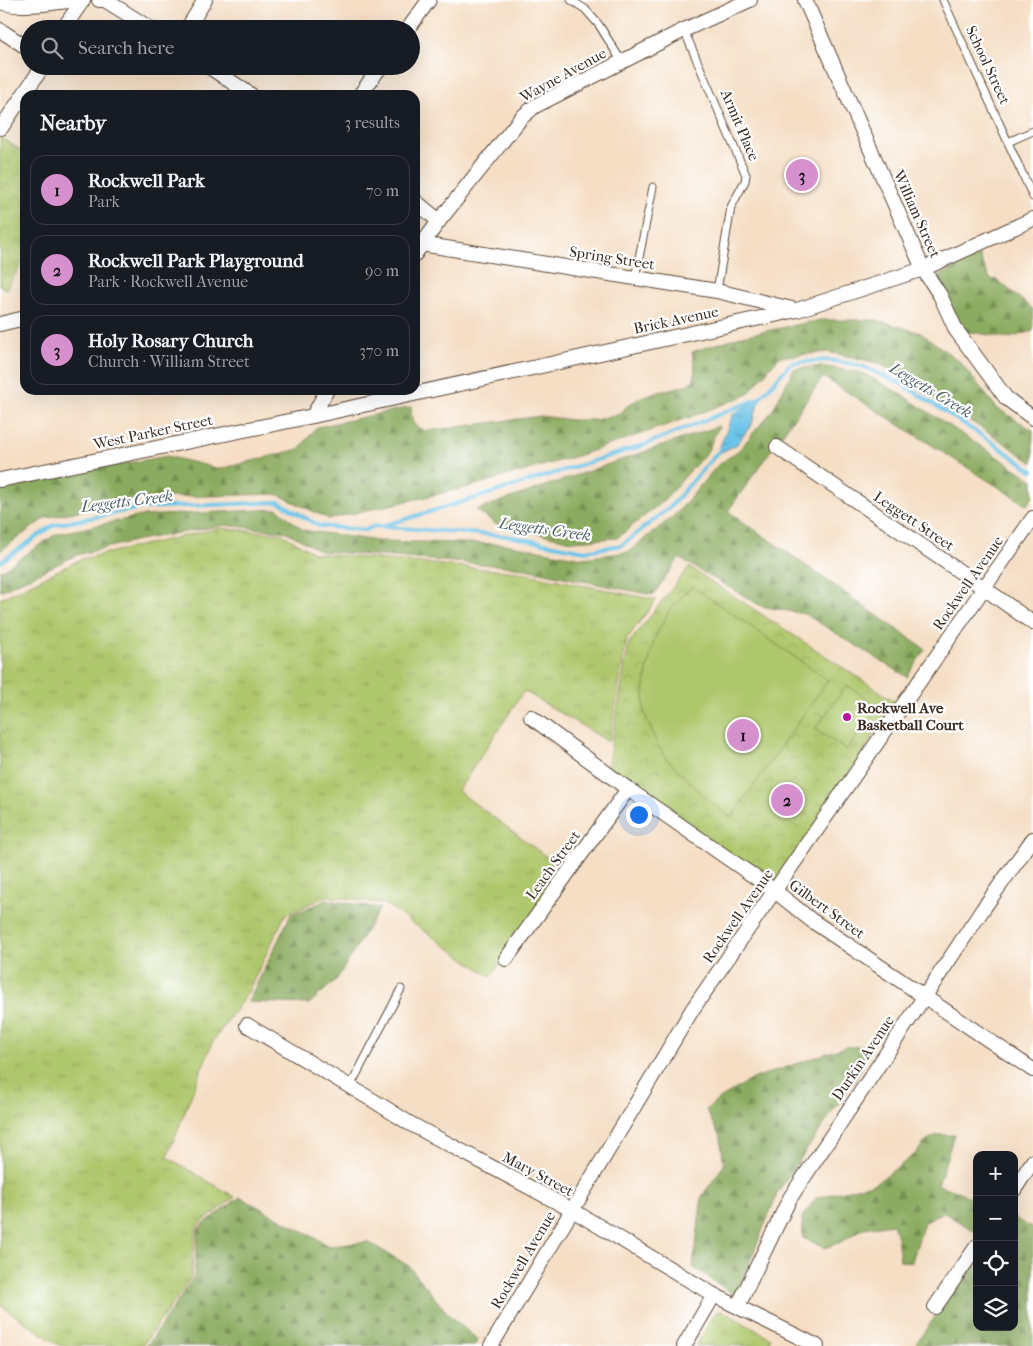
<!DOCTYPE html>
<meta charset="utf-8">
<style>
body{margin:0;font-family:"IM FELL French Canon",serif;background:#242831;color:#f1f3f6}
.controls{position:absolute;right:15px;bottom:15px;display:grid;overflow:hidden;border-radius:10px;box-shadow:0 5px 20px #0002}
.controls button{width:45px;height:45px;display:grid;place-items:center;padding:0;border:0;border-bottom:1px solid #363941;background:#171b24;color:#f1f3f6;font:25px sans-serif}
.you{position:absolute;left:638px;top:814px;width:18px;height:18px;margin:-12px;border:4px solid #fff;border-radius:50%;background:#1a73e8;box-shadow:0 0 0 8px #1a73e833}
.badge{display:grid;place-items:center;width:32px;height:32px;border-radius:50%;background:#d690ce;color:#111;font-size:16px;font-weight:700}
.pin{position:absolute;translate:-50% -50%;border:2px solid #fff;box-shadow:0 1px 5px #0006}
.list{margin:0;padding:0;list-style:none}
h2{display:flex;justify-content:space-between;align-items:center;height:65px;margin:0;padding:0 20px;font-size:21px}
h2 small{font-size:16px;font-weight:400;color:#9ea1a6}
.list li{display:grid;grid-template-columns:32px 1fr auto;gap:15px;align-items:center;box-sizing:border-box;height:70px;margin:0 10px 10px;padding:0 10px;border:1px solid #363941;border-radius:15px}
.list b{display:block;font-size:19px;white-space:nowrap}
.list p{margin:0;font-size:16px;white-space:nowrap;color:#9ea1a6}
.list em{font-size:16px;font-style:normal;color:#9ea1a6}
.icon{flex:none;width:28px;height:28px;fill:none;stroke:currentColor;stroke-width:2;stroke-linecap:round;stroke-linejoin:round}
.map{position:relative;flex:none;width:1033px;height:1346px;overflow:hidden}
.search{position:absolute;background:#171b24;box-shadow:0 5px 20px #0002;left:20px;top:20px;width:400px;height:55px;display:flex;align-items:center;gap:12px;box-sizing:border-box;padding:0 18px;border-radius:28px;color:#9ea1a6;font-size:19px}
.panel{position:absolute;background:#171b24;box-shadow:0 5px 20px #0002;left:20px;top:90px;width:400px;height:305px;border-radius:15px}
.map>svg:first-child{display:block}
.grass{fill:url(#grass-tufts);stroke:#757845}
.forest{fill:url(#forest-firs);stroke:#636b3f}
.park{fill:url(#park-crowns);stroke:#757845}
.garden{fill:#afc76c;stroke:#757845}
.water{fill:url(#water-ripples);stroke:#537784}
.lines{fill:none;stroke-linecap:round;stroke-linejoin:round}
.stream{stroke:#6bc4e9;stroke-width:4}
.lane-casing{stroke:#574537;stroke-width:9}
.street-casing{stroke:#574537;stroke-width:16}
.lane{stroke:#fff;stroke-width:7}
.street{stroke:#fff;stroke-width:14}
.poi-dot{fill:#b5179e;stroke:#fff;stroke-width:2}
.labels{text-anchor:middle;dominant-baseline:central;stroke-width:4.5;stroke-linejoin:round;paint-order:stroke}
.street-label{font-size:15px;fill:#3b2a1e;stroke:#fff}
.poi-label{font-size:15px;font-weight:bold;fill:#3b2a1e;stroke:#fff;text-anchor:start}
.water-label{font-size:16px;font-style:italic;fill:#4c6065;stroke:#fff}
</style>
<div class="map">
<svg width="1033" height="1346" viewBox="0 0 1033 1346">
<defs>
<pattern id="grass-tufts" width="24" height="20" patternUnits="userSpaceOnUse" patternTransform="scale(1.25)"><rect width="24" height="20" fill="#afc76c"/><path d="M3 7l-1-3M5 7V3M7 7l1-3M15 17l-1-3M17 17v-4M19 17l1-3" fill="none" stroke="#97ab5d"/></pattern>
<pattern id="forest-firs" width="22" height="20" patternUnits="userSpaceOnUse" patternTransform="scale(1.25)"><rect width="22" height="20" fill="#8bac60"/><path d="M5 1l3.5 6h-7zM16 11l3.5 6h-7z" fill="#738c4f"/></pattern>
<pattern id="park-crowns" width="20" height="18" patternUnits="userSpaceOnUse" patternTransform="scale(1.25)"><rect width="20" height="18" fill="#afc76c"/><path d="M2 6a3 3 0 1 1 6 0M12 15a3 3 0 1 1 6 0" fill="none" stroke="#97ab5d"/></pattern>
<pattern id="water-ripples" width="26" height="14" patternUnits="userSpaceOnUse" patternTransform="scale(1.25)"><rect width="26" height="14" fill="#6bc4e9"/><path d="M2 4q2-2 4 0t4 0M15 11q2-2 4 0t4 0" fill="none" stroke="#599fbc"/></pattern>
</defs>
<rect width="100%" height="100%" fill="#fff"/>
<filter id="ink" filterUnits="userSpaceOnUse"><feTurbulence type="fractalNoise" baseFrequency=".02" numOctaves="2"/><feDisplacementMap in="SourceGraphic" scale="10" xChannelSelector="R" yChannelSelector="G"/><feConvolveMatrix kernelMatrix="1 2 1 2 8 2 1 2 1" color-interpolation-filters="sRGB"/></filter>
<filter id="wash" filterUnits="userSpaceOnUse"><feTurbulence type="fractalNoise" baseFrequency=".0096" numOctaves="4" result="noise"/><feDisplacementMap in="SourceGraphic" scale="20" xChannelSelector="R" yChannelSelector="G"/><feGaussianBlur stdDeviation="1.12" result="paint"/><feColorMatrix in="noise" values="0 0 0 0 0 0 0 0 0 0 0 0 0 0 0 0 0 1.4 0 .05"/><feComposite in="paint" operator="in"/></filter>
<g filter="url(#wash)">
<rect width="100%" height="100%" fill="#f5dec4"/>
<g class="grass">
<path d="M220,528L282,534L314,553L518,572L656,600L627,639L609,742L524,691L458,791L562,868L491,977L385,904L328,896L285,915L248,992L212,1043L167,1157L235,1197L196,1227L191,1278L142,1346H60L0,1305V599L81,559Z"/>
<path d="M718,1311H722L771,1338L767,1346H696L715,1313Z"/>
</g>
<g class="forest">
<path d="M979,255L990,279L997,280L1033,309V331L1009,338L964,331L936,278Z"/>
<path d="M820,320H877L921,333L959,361L997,408L1033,430V463L997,438L879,363L828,352L779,357L747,395L690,417L580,455L469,487L329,519L277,494L140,498L45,518L0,551V490L28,481L167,456L220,469L299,449L317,427L411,407C412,422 412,427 427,431L541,416L572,420H596L620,413L627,406L643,396L686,385L694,380L695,368L692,352L741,336Z"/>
<path d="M821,366L862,373L899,393L1033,480V497L1027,505L823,377L728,511L925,649L907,677L805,614L761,606L679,558L653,595L612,587L516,567L320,551L287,532L225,525L138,540L77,555L0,591V570L4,569L56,534L141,516L278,509L303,530L378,541L505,544L583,558L628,552L676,514L717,466L739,450L772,411L794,369Z"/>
<path d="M719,426L707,452L663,501L617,538L572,541L496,524L476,510Z"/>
<path d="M328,900L380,908L337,979L309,1004L248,1002L291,914Z"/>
<path d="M866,1046L861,1070L778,1192L736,1296L693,1267L702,1196L724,1165L720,1137L706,1110L718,1100L752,1079L845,1047Z"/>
<path d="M938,1135H954L938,1185L962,1193L977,1202L976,1232L943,1212L924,1222L912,1262L900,1261L897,1237L893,1224L864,1228L843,1241L825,1248L803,1238L802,1217L816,1198L876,1183L914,1155L927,1140Z"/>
<path d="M240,1197L330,1246L368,1242L409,1266L449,1315L478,1340L474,1346H147L194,1277L198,1228Z"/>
<path d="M1014,1218L1033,1229V1346H914L977,1259V1327H1014Z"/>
</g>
<g class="park">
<path d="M0,137L25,153V259L6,289L0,286Z"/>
<path d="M689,567L896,702L774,887L607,769L629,643Z"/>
</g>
<g class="garden">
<path d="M692,586L828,680L731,818L704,796L666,758L657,744L644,712V694L646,676L654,640L669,611Z"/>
<path d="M847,685L878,706L847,750L815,729Z"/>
</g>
<path class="water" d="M760,398L752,424L736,445L717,454L733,414Z"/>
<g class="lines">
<g class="stream">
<path d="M758,400L791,363L829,360L862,366L904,385L990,441L1033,471"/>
<path d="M386,525L479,497L644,445L760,398"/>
<path d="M0,562L54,525L141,508L279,502L319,526L365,530L375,526L508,536L585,551L622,545L670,507L719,451"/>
</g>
</g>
</g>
<g filter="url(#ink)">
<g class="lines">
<defs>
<g id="lane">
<path d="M571,0L585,9L599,25L622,62"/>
<path d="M943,0L1033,197"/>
<path d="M684,30L746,175L745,181L731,207L717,291"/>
<path d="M1008,142L1033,131"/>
<path d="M635,278L653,187"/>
<path d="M350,1087L401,989"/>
</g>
<g id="street">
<path d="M99,0H105L151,29"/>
<path d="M805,0L923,269L940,295L956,330L1006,398L1033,418"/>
<path d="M0,2C16,9 58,2 76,0"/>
<path d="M63,29L83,0"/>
<path d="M187,29L205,0"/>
<path d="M408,29L429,0"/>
<path d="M0,30L29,49"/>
<path d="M208,66L251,95"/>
<path d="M360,95L381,66"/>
<path d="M1,128L43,66"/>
<path d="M415,201L439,221"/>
<path d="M421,244L717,291L792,309"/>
<path d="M415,254L439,221L521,118L535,106L684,30L750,0"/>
<path d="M0,324L25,318"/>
<path d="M313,416L327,390"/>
<path d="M777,447L984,588L1033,623"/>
<path d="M0,480L313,416L797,310L923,269L1033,219"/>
<path d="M531,717L628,789L775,891L811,920L1033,1070"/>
<path d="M506,959L628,789"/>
<path d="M247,1025L379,1104L409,1123L572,1210L714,1295L817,1346"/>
<path d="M1014,1190L1033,1161"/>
<path d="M738,1306L790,1198L983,909L1033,839"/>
<path d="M935,1307L977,1246"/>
<path d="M491,1346L692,1010L984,588L1033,518"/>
<path d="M684,1346L714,1295"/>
</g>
</defs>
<use href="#lane" class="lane-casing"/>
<use href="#street" class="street-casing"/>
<use href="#lane" class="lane"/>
<use href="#street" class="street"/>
</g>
</g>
<circle class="poi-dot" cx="847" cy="717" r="5"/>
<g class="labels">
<g class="street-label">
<text transform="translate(988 65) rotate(65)">School Street</text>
<text transform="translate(563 75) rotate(-29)">Wayne Avenue</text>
<text transform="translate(740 125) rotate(67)">Armit Place</text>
<text transform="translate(917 214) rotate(66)">William Street</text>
<text transform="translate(612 258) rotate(9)">Spring Street</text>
<text transform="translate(676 320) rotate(-12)">Brick Avenue</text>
<text transform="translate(153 432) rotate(-12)">West Parker Street</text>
<text transform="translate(914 521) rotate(34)">Leggett Street</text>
<text transform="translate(968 583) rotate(-55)">Rockwell Avenue</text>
<text transform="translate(553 865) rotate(-54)">Leach Street</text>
<text transform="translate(827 909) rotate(36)">Gilbert Street</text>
<text transform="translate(738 916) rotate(-55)">Rockwell Avenue</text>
<text transform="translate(863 1058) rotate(-56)">Durkin Avenue</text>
<text transform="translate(538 1174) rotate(28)">Mary Street</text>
<text transform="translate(523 1260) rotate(-59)">Rockwell Avenue</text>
</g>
<g class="poi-label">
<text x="857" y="708">Rockwell Ave<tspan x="857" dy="17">Basketball Court</tspan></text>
</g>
<g class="water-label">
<text transform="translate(931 390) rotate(31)">Leggetts Creek</text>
<text transform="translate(127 501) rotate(-7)">Leggetts Creek</text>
<text transform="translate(545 529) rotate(8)">Leggetts Creek</text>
</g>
</g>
</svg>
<div class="controls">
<button>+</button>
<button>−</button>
<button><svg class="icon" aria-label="locate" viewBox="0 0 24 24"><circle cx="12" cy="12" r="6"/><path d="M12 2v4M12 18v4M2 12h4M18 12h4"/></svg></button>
<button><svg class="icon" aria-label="layers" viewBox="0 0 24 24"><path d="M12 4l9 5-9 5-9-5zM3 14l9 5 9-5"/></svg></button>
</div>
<div class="you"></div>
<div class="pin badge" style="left:743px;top:735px">1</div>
<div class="pin badge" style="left:787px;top:800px">2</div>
<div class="pin badge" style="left:802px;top:175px">3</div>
<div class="search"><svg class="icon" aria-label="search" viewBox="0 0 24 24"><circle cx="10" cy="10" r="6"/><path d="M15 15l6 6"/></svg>Search here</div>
<section class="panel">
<h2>Nearby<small>3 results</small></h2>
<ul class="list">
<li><span class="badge">1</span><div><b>Rockwell Park</b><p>Park</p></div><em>70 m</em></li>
<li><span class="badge">2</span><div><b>Rockwell Park Playground</b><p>Park · Rockwell Avenue</p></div><em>90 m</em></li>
<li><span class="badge">3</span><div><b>Holy Rosary Church</b><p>Church · William Street</p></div><em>370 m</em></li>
</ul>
</section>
</div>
